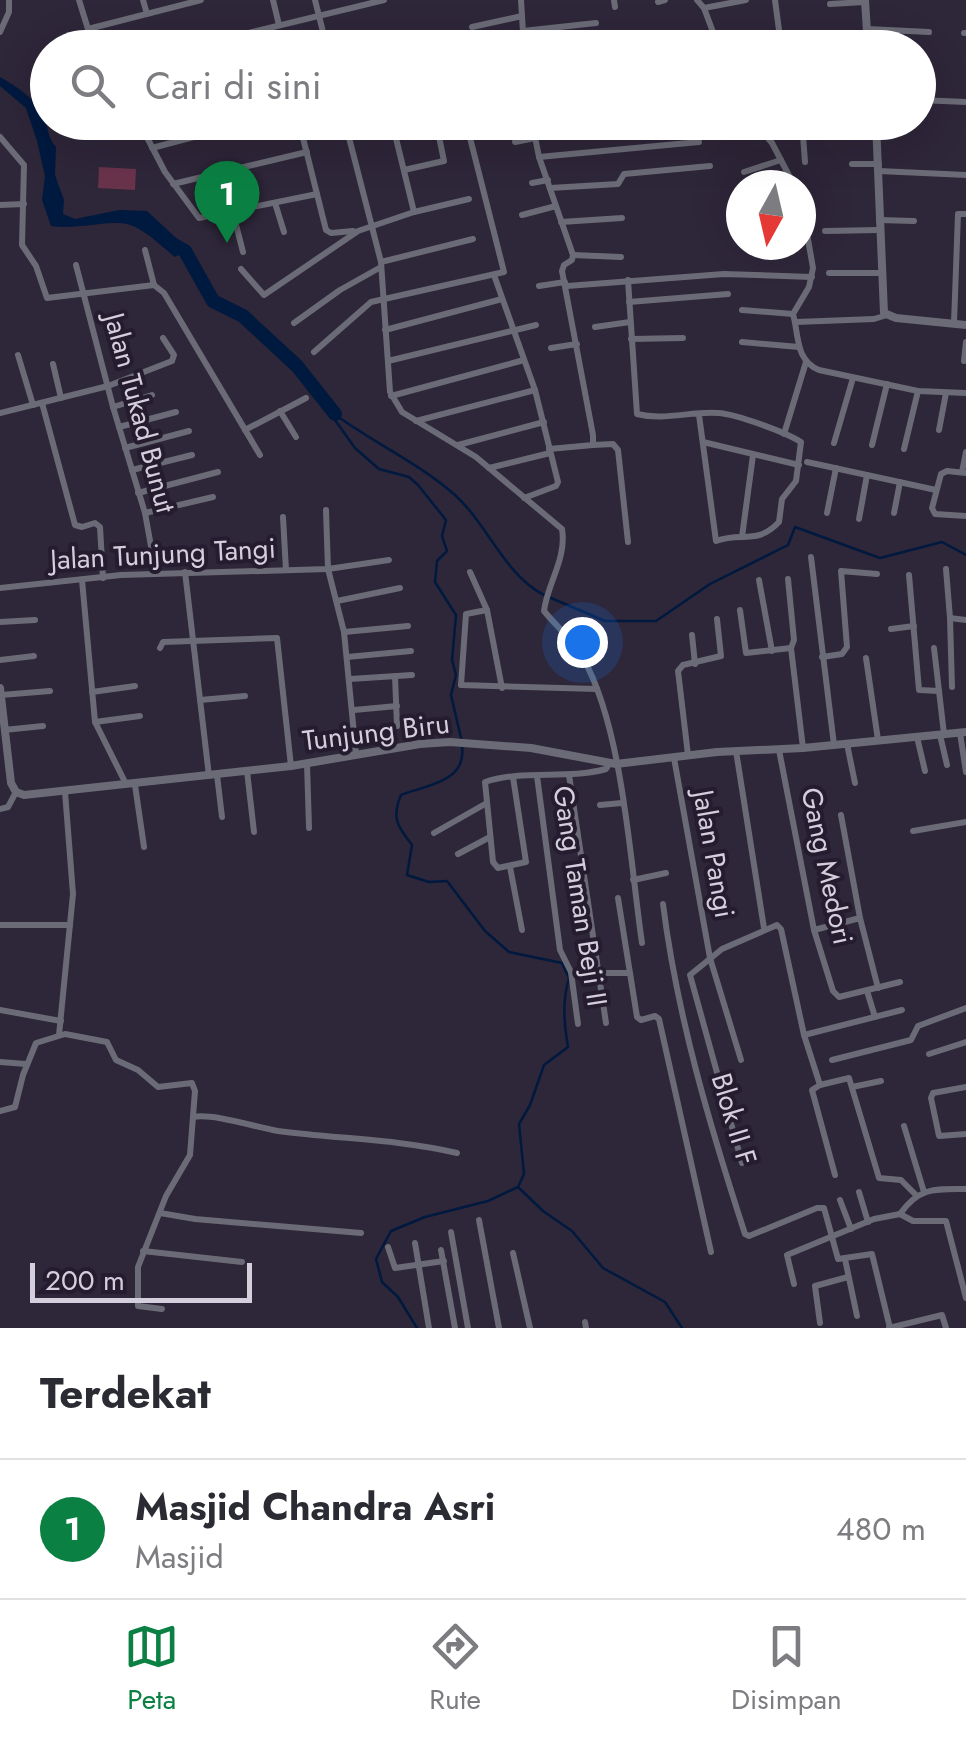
<!DOCTYPE html>
<html lang="id">
<style>
body{margin:0;font-family:Jost,sans-serif;background:#f2f2f3;color:#2b2b33}
.compass{position:absolute;left:726px;top:170px;width:90px;height:90px;border-radius:50%;background:#fff;box-shadow:0 10px 40px #0002;rotate:188deg}
.scale{position:absolute;left:30px;bottom:25px;width:222px;box-sizing:border-box;padding-left:10px;border:5px solid #d4cfdc;border-top:0;font-size:28px;line-height:35px;white-space:nowrap;color:#d4cfdc;-webkit-text-stroke:8px #251c2f;paint-order:stroke}
.you{position:absolute;left:582px;top:642px;width:35px;height:35px;margin:-25px;border:8px solid #fff;border-radius:50%;background:#1a73e8;box-shadow:0 0 0 15px #1a73e833}
.badge{display:grid;place-items:center;width:65px;height:65px;border-radius:50%;background:#0b8043;color:#fff;font-size:32px;font-weight:700}
.pin{position:absolute;translate:-50% -82px;filter:drop-shadow(0 2px 5px #0008)}
.pin::after{content:'';position:absolute;top:52px;width:35px;height:30px;background:inherit;clip-path:polygon(0 0,100% 0,50% 100%)}
.list{margin:0;padding:0;list-style:none}
h2{display:flex;justify-content:space-between;align-items:center;height:130px;margin:0;padding:0 40px;font-size:42px}
h2 small{font-size:32px;font-weight:400;color:#7c7c81}
.list li{display:grid;grid-template-columns:65px 1fr auto;gap:30px;align-items:center;box-sizing:border-box;height:140px;padding:0 40px;border-top:2px solid #e1e1e2}
.list b{display:block;font-size:38px;white-space:nowrap}
.list p{margin:0;font-size:32px;white-space:nowrap;color:#7c7c81}
.list em{font-size:32px;font-style:normal;color:#7c7c81}
.icon{flex:none;width:55px;height:55px;fill:none;stroke:currentColor;stroke-width:2;stroke-linecap:round;stroke-linejoin:round}
.map{position:relative;flex:none;width:966px;height:1328px;overflow:hidden}
.search{position:absolute;background:#fff;box-shadow:0 10px 40px #0002;left:30px;right:30px;top:30px;height:110px;display:flex;align-items:center;gap:25px;box-sizing:border-box;padding:0 35px;border-radius:55px;color:#7c7c81;font-size:38px}
.sheet{height:270px;background:#fff}
nav{display:flex;justify-content:space-around;align-items:center;box-sizing:border-box;height:140px;border-top:2px solid #e1e1e2;background:#fff;font-size:28px;color:#7c7c81}
nav a{display:grid;justify-items:center;gap:5px}
nav .on{color:#0b8043}
.map>svg:first-child{display:block}
.green{fill:#69334b}
.water{fill:#00193f}
.lines{fill:none;stroke-linecap:round;stroke-linejoin:round}
.stream{stroke:#00193f;stroke-width:2.5}
.river{stroke:#00193f;stroke-width:14}
.minor{stroke:#6a6b76;stroke-width:6}
.tertiary{stroke:#6a6b76;stroke-width:8}
.labels{text-anchor:middle;dominant-baseline:central;stroke-width:8;stroke-linejoin:round;paint-order:stroke}
.street-label{font-size:28px;fill:#d4cfdc;stroke:#251c2f}
</style>
<div class="map">
<svg width="966" height="1328" viewBox="0 0 966 1328">
<rect width="100%" height="100%" fill="#2e2639"/>
<path class="green" d="M99,167L136,169L135,190L98,188Z"/>
<path class="water" d="M0,77C16,86 36,99 44,117C49,129 47,137 56,147L55,175L64,200L63,214L75,219L119,210L147,211L188,249L175,257C161,246 144,228 127,224C108,220 76,230 51,226L42,200L45,176L37,141L26,108L0,86Z"/>
<g class="lines">
<g class="stream">
<path d="M335,414V420L355,448L379,469L409,477L418,485L446,520L442,536L447,551L437,561L435,582L456,615L452,660L456,675L451,695L461,738"/>
<path d="M337,416C376,444 420,464 455,495C488,525 504,574 544,595"/>
<path d="M551,598L605,621H656L710,584L788,545L795,527L880,558L942,542L966,555"/>
<path d="M519,1188L543,1211L572,1231L603,1268L665,1302L682,1328"/>
<path d="M417,1328L398,1297L382,1282L376,1259L391,1231L425,1217L488,1201L518,1187L524,1174L519,1124L530,1105L544,1065L568,1047C564,1024 562,1001 569,978L562,963L509,952L485,931L447,881L429,882L407,875L412,845C398,827 391,818 401,795C427,785 467,782 462,746"/>
</g>
<path class="river" d="M169,242L185,251L213,301L243,316L297,366L335,414"/>
<g class="minor">
<path d="M79,0L88,29L98,48"/>
<path d="M143,0L147,14"/>
<path d="M273,0L279,25"/>
<path d="M315,0L327,48"/>
<path d="M521,0L524,48"/>
<path d="M614,0L615,7"/>
<path d="M697,0L704,8L719,48"/>
<path d="M775,0L779,30"/>
<path d="M658,2L665,0"/>
<path d="M830,4L865,2"/>
<path d="M704,8L746,0"/>
<path d="M472,27L522,16"/>
<path d="M88,29L201,0"/>
<path d="M867,29L929,32"/>
<path d="M523,31L596,23"/>
<path d="M0,32L9,12V0"/>
<path d="M964,33H966"/>
<path d="M494,44L524,40"/>
<path d="M80,48L82,39L91,34"/>
<path d="M187,48L384,0"/>
<path d="M377,48L410,42L418,48"/>
<path d="M918,100L966,102"/>
<path d="M139,122L165,172L199,218L317,194"/>
<path d="M299,122L326,230L331,233L353,231"/>
<path d="M345,122L381,262L390,392L402,412L476,457L562,529C567,559 547,584 544,611C557,627 573,640 583,658C623,729 630,861 642,943"/>
<path d="M392,122L414,212"/>
<path d="M532,122L539,157L573,255L572,260L564,265L562,271L593,435V445L549,449"/>
<path d="M755,122L772,143L794,185"/>
<path d="M802,122L805,162"/>
<path d="M532,128L571,122"/>
<path d="M495,130L532,124"/>
<path d="M0,137L24,165L22,245L36,266L47,298L154,285"/>
<path d="M515,142L535,138"/>
<path d="M152,148L250,122"/>
<path d="M539,157L699,142"/>
<path d="M852,164H879"/>
<path d="M404,170L444,161L436,122"/>
<path d="M879,171L966,175"/>
<path d="M744,172L781,160"/>
<path d="M532,183L548,180"/>
<path d="M173,184L307,152"/>
<path d="M550,188L618,184L624,174L710,166"/>
<path d="M801,199L813,268L809,287L793,314C799,335 795,360 819,370L918,391L966,393"/>
<path d="M275,203L284,232"/>
<path d="M0,205L24,204"/>
<path d="M233,213L243,252"/>
<path d="M522,215L556,206"/>
<path d="M879,220L914,221"/>
<path d="M561,222L622,218"/>
<path d="M825,231L879,230"/>
<path d="M145,250L154,285"/>
<path d="M573,255L621,257"/>
<path d="M381,262L473,239"/>
<path d="M76,265L113,407L145,513L156,574"/>
<path d="M241,269L264,295L358,231L414,212L469,199"/>
<path d="M829,273H881"/>
<path d="M494,275L535,390L558,482L556,486L524,498"/>
<path d="M628,280L637,414C664,421 691,411 718,413C736,414 785,432 801,442L796,481L782,499L779,522C756,546 742,531 716,541L699,415"/>
<path d="M154,285L164,293L260,455"/>
<path d="M539,286L565,282"/>
<path d="M567,286L724,274L812,277"/>
<path d="M629,302L728,294"/>
<path d="M742,310L793,314"/>
<path d="M796,322L874,319L887,315"/>
<path d="M294,323L340,290L381,267"/>
<path d="M954,323L958,214H966"/>
<path d="M595,327L630,322"/>
<path d="M385,330L502,299"/>
<path d="M631,339L683,338"/>
<path d="M742,342L799,347"/>
<path d="M551,348L577,344"/>
<path d="M314,352L371,302L504,272L466,122"/>
<path d="M18,355L33,405"/>
<path d="M388,361L536,325"/>
<path d="M964,361L966,342"/>
<path d="M53,364L61,398"/>
<path d="M391,396L524,360"/>
<path d="M42,403L75,525L82,527L95,523L100,527L103,578"/>
<path d="M113,407L152,395"/>
<path d="M280,411L296,437"/>
<path d="M0,413L108,386L172,361L174,355L163,338"/>
<path d="M416,421L535,390"/>
<path d="M119,427L176,412"/>
<path d="M245,430L306,398"/>
<path d="M939,430L946,393"/>
<path d="M784,434L806,362"/>
<path d="M703,442L799,465"/>
<path d="M834,443L853,378"/>
<path d="M458,445L544,422"/>
<path d="M593,445L613,444L618,450L628,542"/>
<path d="M872,445L887,384"/>
<path d="M125,448L189,431"/>
<path d="M904,449L918,391"/>
<path d="M807,462L936,490"/>
<path d="M489,468L550,453"/>
<path d="M132,470L192,455"/>
<path d="M962,472L966,452"/>
<path d="M966,473L947,471L941,474L932,508L935,514L966,516"/>
<path d="M138,493L218,472"/>
<path d="M326,510L328,569L344,632L356,754"/>
<path d="M145,513L213,497"/>
<path d="M827,513L836,468"/>
<path d="M894,513L900,482"/>
<path d="M283,517L286,570"/>
<path d="M859,519L867,475"/>
<path d="M742,537L753,455"/>
<path d="M811,557L834,745"/>
<path d="M946,569L950,618L966,620"/>
<path d="M185,572L209,776"/>
<path d="M470,572L487,610L502,688"/>
<path d="M909,575L919,690L939,691"/>
<path d="M788,579L794,640L791,648L803,748"/>
<path d="M82,580L95,722L126,784"/>
<path d="M759,580L772,651"/>
<path d="M0,588L121,575L328,569L389,560"/>
<path d="M337,601L400,588"/>
<path d="M487,610L466,614L461,685L597,689"/>
<path d="M740,610L746,653L791,648"/>
<path d="M950,618L952,687"/>
<path d="M0,622L35,620"/>
<path d="M891,629L914,626"/>
<path d="M344,632L408,626"/>
<path d="M692,635L695,664"/>
<path d="M160,648L163,642L277,638L291,766"/>
<path d="M934,648L944,734"/>
<path d="M347,657L411,651"/>
<path d="M822,657L842,654L847,647L841,571L877,574"/>
<path d="M866,658L878,740"/>
<path d="M0,660L34,656"/>
<path d="M395,676L397,726"/>
<path d="M350,679L412,675"/>
<path d="M92,692L135,686"/>
<path d="M1,695L50,691"/>
<path d="M200,700L245,696"/>
<path d="M354,710L397,706"/>
<path d="M95,722L140,716"/>
<path d="M4,730L43,726"/>
<path d="M960,733L966,772"/>
<path d="M940,735L947,765"/>
<path d="M917,737L925,771"/>
<path d="M847,744L855,783"/>
<path d="M779,750L814,930L833,991L839,997L900,982"/>
<path d="M736,751L764,928"/>
<path d="M688,755L678,671L683,665L721,656L717,619"/>
<path d="M674,758L710,958L741,1060"/>
<path d="M307,763L309,828"/>
<path d="M247,771L254,832"/>
<path d="M217,775L222,817"/>
<path d="M569,775L606,1023"/>
<path d="M537,776L560,950L571,972L578,1024"/>
<path d="M513,777L526,862L498,868L493,862L485,782C523,769 567,780 606,769L609,764"/>
<path d="M135,785L144,847"/>
<path d="M600,805L622,803"/>
<path d="M0,809L8,807L16,792"/>
<path d="M841,815L860,918"/>
<path d="M913,831L966,822"/>
<path d="M434,833L485,804"/>
<path d="M458,854L490,837"/>
<path d="M510,867L522,930"/>
<path d="M633,880L666,873"/>
<path d="M618,898L637,1017L641,1020L655,1016L659,1019L711,1252"/>
<path d="M663,904C677,1016 710,1126 745,1234L749,1236L817,1208H824L838,1259L872,1254L890,1328"/>
<path d="M0,925H70"/>
<path d="M814,930L860,918L878,988"/>
<path d="M598,973H628"/>
<path d="M867,991L875,1017"/>
<path d="M0,1010L61,1021"/>
<path d="M59,1035L73,894L65,792"/>
<path d="M804,1035L902,1010"/>
<path d="M929,1054L966,1042"/>
<path d="M832,1060L911,1040L918,1026L966,1008"/>
<path d="M0,1062L26,1064"/>
<path d="M820,1085L812,1090L835,1175"/>
<path d="M852,1087L881,1081"/>
<path d="M966,1087L933,1093L931,1098L939,1136L966,1134"/>
<path d="M0,1111L15,1107L23,1075L36,1043L65,1034L107,1042L116,1060L138,1070L158,1087L192,1083L195,1091L190,1155L166,1196L138,1267V1306L162,1309"/>
<path d="M193,1117C213,1113 255,1127 278,1131C338,1139 398,1139 457,1153"/>
<path d="M904,1126L924,1192"/>
<path d="M742,1163L690,975L722,949L777,925L781,929L804,1035L820,1085L849,1078L879,1178L901,1180L916,1195"/>
<path d="M859,1192L868,1222"/>
<path d="M840,1200L851,1229"/>
<path d="M160,1213L195,1219L361,1233"/>
<path d="M900,1214L913,1221H946L966,1298"/>
<path d="M479,1220L499,1328"/>
<path d="M451,1232L468,1328"/>
<path d="M415,1243L429,1328"/>
<path d="M388,1247L395,1268L444,1261"/>
<path d="M441,1250L455,1328"/>
<path d="M143,1251L242,1262"/>
<path d="M513,1253L530,1328"/>
<path d="M845,1259L857,1316"/>
<path d="M794,1284L787,1255L874,1219L900,1214C919,1187 935,1189 966,1189"/>
<path d="M585,1322L586,1328"/>
<path d="M820,1323L815,1286L848,1277"/>
<path d="M889,1328L942,1315L946,1328"/>
</g>
<g class="tertiary">
<path d="M865,0L868,48"/>
<path d="M876,122L884,313L896,318L966,325"/>
<path d="M0,688L11,783L16,792L24,795L291,766L420,744L450,742L531,748L616,764L717,752L803,748L966,732"/>
</g>
</g>
<g class="labels">
<g class="street-label">
<text transform="translate(140 413) rotate(75)">Jalan Tukad Bunut</text>
<text transform="translate(163 554) rotate(-3)">Jalan Tunjung Tangi</text>
<text transform="translate(376 732) rotate(-7)">Tunjung Biru</text>
<text transform="translate(714 854) rotate(80)">Jalan Pangi</text>
<text transform="translate(827 866) rotate(78)">Gang Medori</text>
<text transform="translate(580 896) rotate(81)">Gang Taman Beji II</text>
<text transform="translate(734 1119) rotate(73)">Blok II F</text>
</g>
</g>
</svg>
<svg class="compass" viewBox="-18 -18 36 36"><path d="M0-13l5 13h-10z" fill="#e53935"/><path d="M0 13l5-13h-10z" fill="#7c7c81"/></svg>
<div class="scale">200 m</div>
<div class="you"></div>
<div class="pin badge" style="left:227px;top:243px">1</div>
<div class="search"><svg class="icon" aria-label="search" viewBox="0 0 24 24"><circle cx="10" cy="10" r="6"/><path d="M15 15l6 6"/></svg>Cari di sini</div>
</div>
<section class="sheet">
<h2>Terdekat<small></small></h2>
<ul class="list">
<li><span class="badge">1</span><div><b>Masjid Chandra Asri</b><p>Masjid</p></div><em>480 m</em></li>
</ul>
</section>
<nav>
<a class="on"><svg class="icon" aria-label="map" viewBox="0 0 24 24"><path d="M3 6l6-2 6 2 6-2v14l-6 2-6-2-6 2zM9 4v14M15 6v14"/></svg>Peta</a>
<a><svg class="icon" aria-label="directions" viewBox="0 0 24 24"><path d="M12 3l9 9-9 9-9-9zM9 14v-3h6M13 9l2 2-2 2"/></svg>Rute</a>
<a><svg class="icon" aria-label="saved" viewBox="0 0 24 24"><path d="M7 4h10v16l-5-4-5 4z"/></svg>Disimpan</a>
</nav>
